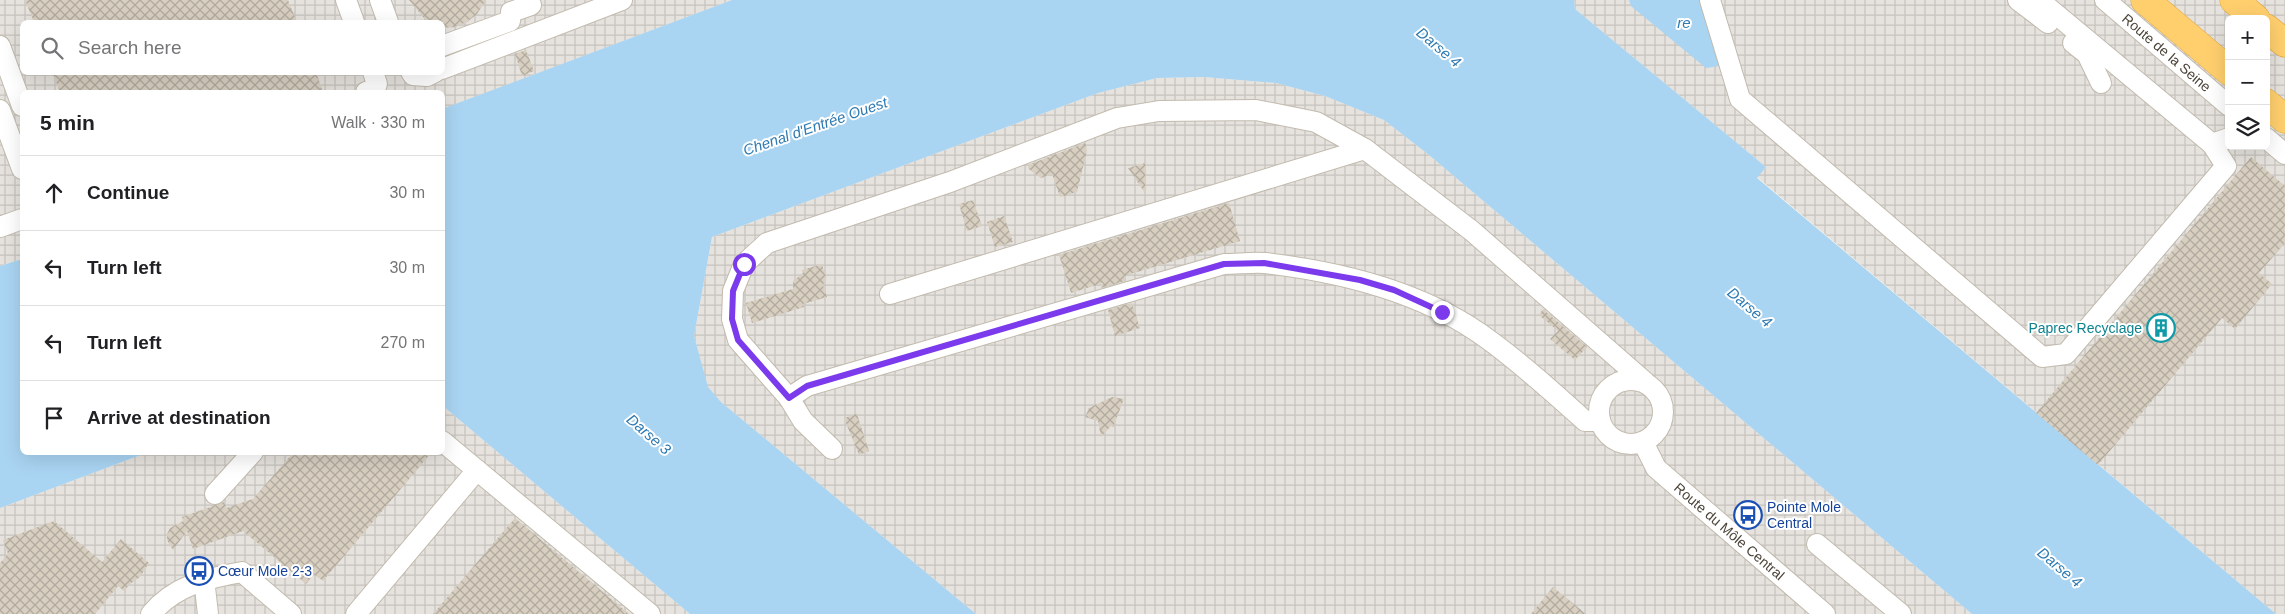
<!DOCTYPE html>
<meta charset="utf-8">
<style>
body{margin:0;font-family:Arial,sans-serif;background:#f6f6f6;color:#202124}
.controls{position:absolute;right:15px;top:15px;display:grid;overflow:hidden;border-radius:8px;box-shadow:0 5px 20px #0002}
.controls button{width:45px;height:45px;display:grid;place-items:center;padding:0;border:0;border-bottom:1px solid #e0e0e0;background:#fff;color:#202124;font:25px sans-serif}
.stop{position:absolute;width:15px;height:15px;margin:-11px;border:4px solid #7c3aed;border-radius:50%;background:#fff}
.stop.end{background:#7c3aed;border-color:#fff;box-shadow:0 1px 5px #0008}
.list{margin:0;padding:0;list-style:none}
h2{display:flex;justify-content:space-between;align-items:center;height:65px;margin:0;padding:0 20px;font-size:21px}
h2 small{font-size:16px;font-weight:400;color:#757577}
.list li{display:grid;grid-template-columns:32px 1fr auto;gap:15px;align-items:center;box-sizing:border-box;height:75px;padding:0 20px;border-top:1px solid #e0e0e0}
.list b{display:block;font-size:19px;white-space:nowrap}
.list em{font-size:16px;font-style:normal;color:#757577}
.icon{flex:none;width:28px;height:28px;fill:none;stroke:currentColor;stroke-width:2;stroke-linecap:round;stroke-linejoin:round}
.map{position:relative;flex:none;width:2285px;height:614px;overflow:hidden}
.search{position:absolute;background:#fff;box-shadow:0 5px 20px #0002;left:20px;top:20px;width:425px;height:55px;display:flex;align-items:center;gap:12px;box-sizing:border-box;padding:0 18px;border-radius:8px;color:#757577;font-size:19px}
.panel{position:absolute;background:#fff;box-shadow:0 5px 20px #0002;left:20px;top:90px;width:425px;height:365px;border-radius:8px}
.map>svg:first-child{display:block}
.industrial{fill:url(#industrial-grid);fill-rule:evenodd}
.water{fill:#a9d4f2}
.building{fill:url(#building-cross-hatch)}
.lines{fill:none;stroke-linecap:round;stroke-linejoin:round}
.minor-casing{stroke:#c2bbae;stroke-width:22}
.highway-casing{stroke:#e0a43c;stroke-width:29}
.minor{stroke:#fff;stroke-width:20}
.highway{stroke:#ffcf6e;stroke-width:28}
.route{stroke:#7c3aed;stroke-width:6}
.labels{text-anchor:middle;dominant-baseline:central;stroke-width:4;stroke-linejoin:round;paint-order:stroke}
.street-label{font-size:14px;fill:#4b4439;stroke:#fff}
.culture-label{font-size:14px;fill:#0d838f;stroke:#fff;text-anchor:end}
.transit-label{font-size:14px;fill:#164399;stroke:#fff;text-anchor:start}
.water-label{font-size:15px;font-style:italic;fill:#2e7ab2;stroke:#fff}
</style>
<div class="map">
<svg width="2285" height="614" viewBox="0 0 2285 614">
<defs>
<pattern id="industrial-grid" width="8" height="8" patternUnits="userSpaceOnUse" patternTransform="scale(1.25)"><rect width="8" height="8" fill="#e6e2dd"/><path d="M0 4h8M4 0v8" fill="none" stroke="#c7c3be"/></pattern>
<pattern id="building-cross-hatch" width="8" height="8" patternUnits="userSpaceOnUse" patternTransform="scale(1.25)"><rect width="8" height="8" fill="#d8cfc1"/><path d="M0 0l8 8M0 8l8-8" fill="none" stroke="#b1aa9e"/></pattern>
</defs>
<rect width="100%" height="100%" fill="#f6f3ec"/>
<g class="industrial">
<path d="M0,0H732L443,109L442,92H22V259L0,266ZM22,22H442V72H22Z"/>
<path d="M1574,0H2285V614H2276L1757,177L1766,167L1575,9ZM2229,19H2266V146H2229Z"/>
<path d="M1204,77L1276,83L1325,96L1384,120L1429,155L1972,614H976L721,402L707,387L694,336L712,237L1098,93L1157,78Z"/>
<path d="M443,406L690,614H0V508L146,453L442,452Z"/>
</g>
<g class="water">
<path d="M732,0H1574L1575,9L1766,167L1757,178L2276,614H1972L1429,155L1384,120L1325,96L1276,83L1204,77L1157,78L1098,93L712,237L694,336L708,387L721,402L976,614H690L443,406L442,109Z"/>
<path d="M1629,0H1701L1719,66L1706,68L1631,6Z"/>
<path d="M22,259V452L146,453L0,508V266Z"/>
</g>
<g class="building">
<path d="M25,0H288L297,22H34Z"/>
<path d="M409,0H486L477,14L467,22L455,27L442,28V22H430L424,18Z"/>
<path d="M526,50L534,71L522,76L515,54Z"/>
<path d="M52,72H316L323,92H60Z"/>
<path d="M1085,143L1087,150L1077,192L1060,197L1052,174L1041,178L1029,169L1028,165Z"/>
<path d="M2251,157L2285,186V243L2259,273L2272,284L2235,329L2222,318L2098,465L2036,413Z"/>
<path d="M1145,163V193L1128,168Z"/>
<path d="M973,200L982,226L967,231L959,204Z"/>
<path d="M1229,203L1240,241L1124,276L1125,281L1101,288L1103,283L1071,293L1059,255Z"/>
<path d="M1004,216L1013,242L995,247L987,222Z"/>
<path d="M822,264L826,279L823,285L827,297L803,304L804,307L752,323L746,303L793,289V281L803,273L802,270Z"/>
<path d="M1132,303L1140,328L1115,336L1108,310Z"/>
<path d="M1543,309L1587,347L1575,360L1550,339L1558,331L1539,315Z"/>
<path d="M1112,397L1124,399L1113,427L1111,426L1101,437L1098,421L1085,417L1089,408Z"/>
<path d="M857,414L869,451L859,455L844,418Z"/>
<path d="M294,452H432L323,581L314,574L306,584L243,531L193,549L187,531L173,550L167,540V534L170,528L183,521L182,517L224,502L226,508L253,499Z"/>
<path d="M515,518L629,614H433Z"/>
<path d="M54,521L102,562L121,539L149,563L140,577L130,584L124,591L118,586L95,614H0V563L8,554L3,540Z"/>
<path d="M1553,587L1586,614H1531Z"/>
</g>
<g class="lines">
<defs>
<g id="minor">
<path d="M346,0L354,22"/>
<path d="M380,0L388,22"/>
<path d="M1710,0L1740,99L2042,357L2066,354L2226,166L2212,144"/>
<path d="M2018,0L2048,23"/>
<path d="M2039,0L2212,144L2229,138"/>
<path id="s1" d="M2105,0L2229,106"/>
<path d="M2073,43L2087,54L2101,83"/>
<path d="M0,46L22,106"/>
<path d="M442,46L510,21L511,12L531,5L529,0"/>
<path d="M442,69L622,0"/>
<path d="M411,72L413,75L427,76L435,72"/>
<path d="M366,92L375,89L377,84L373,72"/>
<path d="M0,110L22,169"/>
<path d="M2266,138L2285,154"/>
<path d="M0,227L22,219"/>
<path d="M890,294L1365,149L1472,231L1645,382"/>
<circle cx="1631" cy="412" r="32"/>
<path d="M789,398L738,340L732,319L733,291L744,264L767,243L950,182L1117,118L1159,111L1256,110L1316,122L1365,149"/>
<path d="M442,441L650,614"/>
<path id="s2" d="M1643,442L1656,468L1825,614"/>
<path d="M832,449L803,421L789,398L807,386L1224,264C1237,264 1252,262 1265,263C1343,272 1425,292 1489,340C1522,364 1554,393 1585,421H1600"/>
<path d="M215,494L253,452"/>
<path d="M1817,544L1901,614"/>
<path d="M204,579L208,614"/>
<path d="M151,614C174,586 207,578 242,572L291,614"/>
<path d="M356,614L477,470"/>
</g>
<g id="highway">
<path d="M2145,0L2229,71"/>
<path d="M2234,0L2256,19"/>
<path d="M2266,28L2285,43"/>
<path d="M2266,103L2285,119"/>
</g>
</defs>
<use href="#minor" class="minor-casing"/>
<use href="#highway" class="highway-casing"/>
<use href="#minor" class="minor"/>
<use href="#highway" class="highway"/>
</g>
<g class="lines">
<path class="route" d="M744,264L733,291L732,319L738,340L789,398L807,386L1224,264L1264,263L1360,280L1394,290L1442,312"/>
</g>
<defs>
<symbol id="building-ring" viewBox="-11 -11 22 22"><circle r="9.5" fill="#fff" stroke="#0f9aa8" stroke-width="1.5"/><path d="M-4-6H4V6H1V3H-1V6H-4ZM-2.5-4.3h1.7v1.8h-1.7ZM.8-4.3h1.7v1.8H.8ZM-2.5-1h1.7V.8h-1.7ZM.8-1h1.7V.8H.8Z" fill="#0f9aa8"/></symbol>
<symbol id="bus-ring" viewBox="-11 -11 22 22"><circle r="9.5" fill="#fff" stroke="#1a4fb4" stroke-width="1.5"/><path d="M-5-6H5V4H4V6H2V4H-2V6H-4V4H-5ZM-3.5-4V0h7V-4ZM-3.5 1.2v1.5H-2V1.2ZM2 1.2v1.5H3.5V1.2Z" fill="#1a4fb4"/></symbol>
</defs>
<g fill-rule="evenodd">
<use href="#building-ring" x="2145" y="312" width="32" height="32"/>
<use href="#bus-ring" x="1732" y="499" width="32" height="32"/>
<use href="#bus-ring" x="183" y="555" width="32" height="32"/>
</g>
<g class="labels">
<g class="street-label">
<text stroke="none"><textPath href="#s1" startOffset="81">Route de la Seine</textPath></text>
<text stroke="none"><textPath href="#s2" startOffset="126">Route du Môle Central</textPath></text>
</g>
<g class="culture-label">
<text x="2142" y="328">Paprec Recyclage</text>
</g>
<g class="transit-label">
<text x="1767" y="507">Pointe Mole<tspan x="1767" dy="16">Central</tspan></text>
<text x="218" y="571">Cœur Mole 2-3</text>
</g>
<g class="water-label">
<text x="1684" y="22">re</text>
<text transform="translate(1439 47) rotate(40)">Darse 4</text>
<text transform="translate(815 126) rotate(-19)">Chenal d'Entrée Ouest</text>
<text transform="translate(1750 307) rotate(40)">Darse 4</text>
<text transform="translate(649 434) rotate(41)">Darse 3</text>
<text transform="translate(2060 567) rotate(40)">Darse 4</text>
</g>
</g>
</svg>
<div class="controls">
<button>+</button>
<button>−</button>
<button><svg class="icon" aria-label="layers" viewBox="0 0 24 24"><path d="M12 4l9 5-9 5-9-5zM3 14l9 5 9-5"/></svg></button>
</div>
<div class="stop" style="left:744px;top:264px"></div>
<div class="stop end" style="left:1442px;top:312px"></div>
<div class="search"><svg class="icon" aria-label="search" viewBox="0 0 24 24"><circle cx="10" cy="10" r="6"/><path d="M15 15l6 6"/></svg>Search here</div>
<section class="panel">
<h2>5 min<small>Walk · 330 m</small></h2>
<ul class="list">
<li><svg class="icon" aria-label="ahead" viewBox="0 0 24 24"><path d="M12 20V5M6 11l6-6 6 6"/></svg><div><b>Continue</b></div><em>30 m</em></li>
<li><svg class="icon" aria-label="left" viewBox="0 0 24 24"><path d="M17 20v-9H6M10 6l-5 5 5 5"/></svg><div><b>Turn left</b></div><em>30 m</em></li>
<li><svg class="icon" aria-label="left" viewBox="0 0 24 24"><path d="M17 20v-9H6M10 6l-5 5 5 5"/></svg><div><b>Turn left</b></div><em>270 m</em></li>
<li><svg class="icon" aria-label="arrive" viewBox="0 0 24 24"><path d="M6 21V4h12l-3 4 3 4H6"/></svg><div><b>Arrive at destination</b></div></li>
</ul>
</section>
</div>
